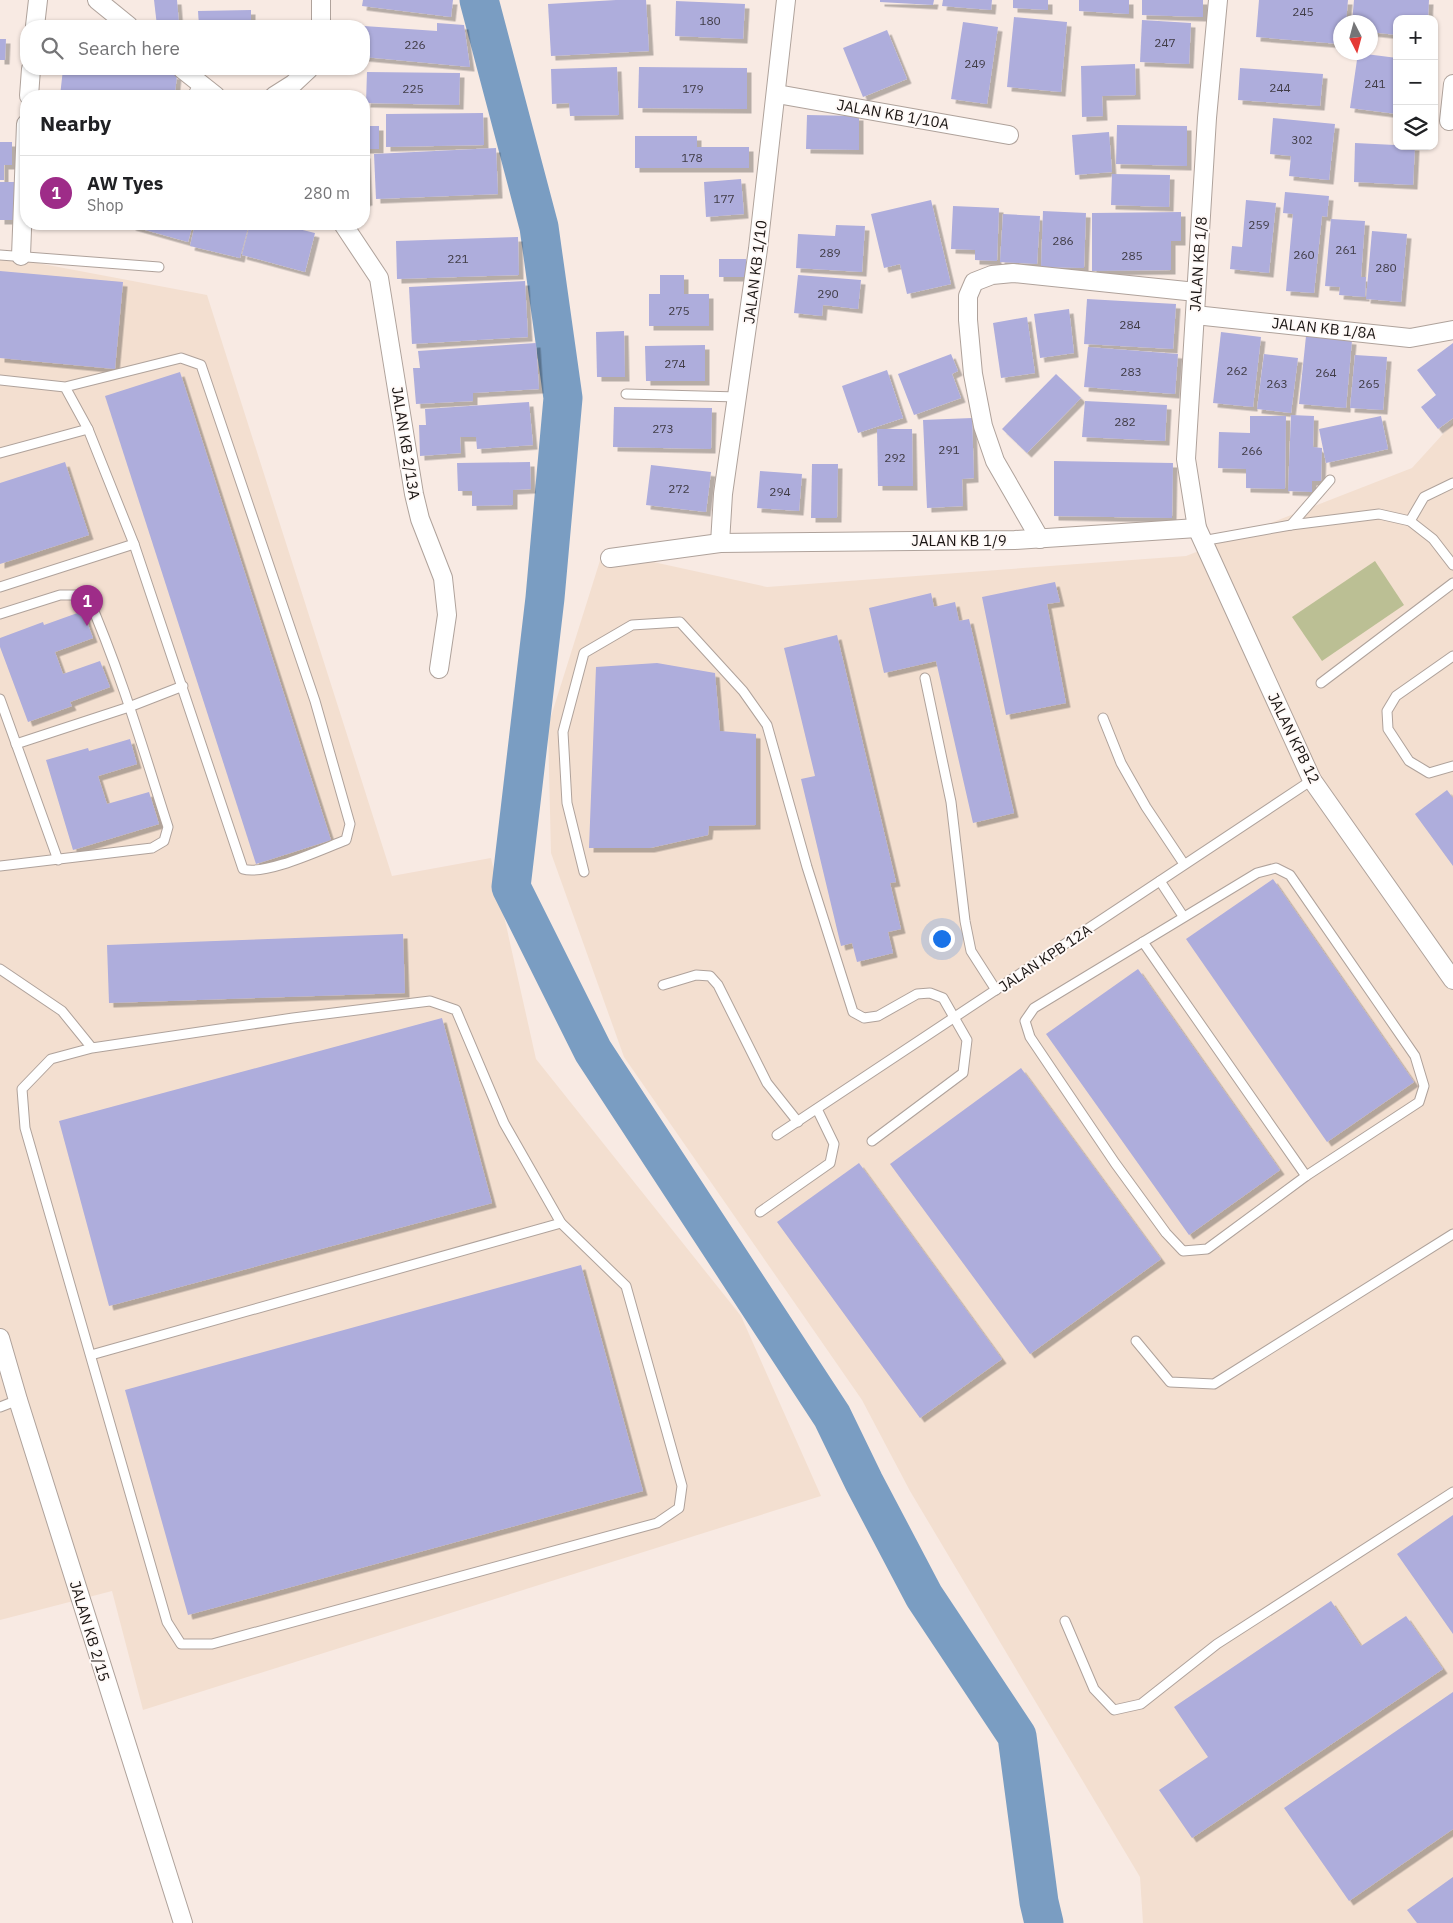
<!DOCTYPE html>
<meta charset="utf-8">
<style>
body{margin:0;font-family:"IBM Plex Sans",sans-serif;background:#f2f2f2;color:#202124}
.controls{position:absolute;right:15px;top:15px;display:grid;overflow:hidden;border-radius:10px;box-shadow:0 1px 4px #0004}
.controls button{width:45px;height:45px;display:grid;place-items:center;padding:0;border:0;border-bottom:1px solid #e0e0e0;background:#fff;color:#202124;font:25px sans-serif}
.compass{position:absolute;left:1333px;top:15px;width:45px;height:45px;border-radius:50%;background:#fff;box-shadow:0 1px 4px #0004;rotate:174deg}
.you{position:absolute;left:941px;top:938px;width:18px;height:18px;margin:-12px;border:4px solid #fff;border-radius:50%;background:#1a73e8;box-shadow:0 0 0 8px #1a73e833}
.badge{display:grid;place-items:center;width:32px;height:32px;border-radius:50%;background:#9e2c88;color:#fff;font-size:16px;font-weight:700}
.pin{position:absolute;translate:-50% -41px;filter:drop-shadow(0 1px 2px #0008)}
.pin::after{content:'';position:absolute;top:26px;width:18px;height:15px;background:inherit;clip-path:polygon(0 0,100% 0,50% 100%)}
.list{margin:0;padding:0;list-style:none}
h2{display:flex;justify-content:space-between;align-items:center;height:65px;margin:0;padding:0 20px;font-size:21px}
h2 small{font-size:16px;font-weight:400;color:#757577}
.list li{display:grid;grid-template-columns:32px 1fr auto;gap:15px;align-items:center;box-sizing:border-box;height:75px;padding:0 20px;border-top:1px solid #e0e0e0}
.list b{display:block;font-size:19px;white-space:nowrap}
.list p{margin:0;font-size:16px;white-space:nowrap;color:#757577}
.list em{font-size:16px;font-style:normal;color:#757577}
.icon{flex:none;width:28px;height:28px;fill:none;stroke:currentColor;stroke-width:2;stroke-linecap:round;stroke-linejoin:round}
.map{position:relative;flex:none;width:1453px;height:1923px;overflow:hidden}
.search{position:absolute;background:#fff;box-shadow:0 1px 4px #0004;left:20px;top:20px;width:350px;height:55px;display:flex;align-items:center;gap:12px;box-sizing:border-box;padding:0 18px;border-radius:20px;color:#757577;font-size:19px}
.panel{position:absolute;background:#fff;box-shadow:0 1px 4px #0004;left:20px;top:90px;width:350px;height:140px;border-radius:20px}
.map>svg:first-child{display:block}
.industrial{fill:#f3dfd0}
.green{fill:#bbbf94}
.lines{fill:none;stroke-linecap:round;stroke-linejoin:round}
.river{stroke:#7a9dc2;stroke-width:39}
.building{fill:#aeaddc;filter:url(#shadow)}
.service-casing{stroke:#afa29b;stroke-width:11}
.minor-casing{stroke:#afa29b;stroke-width:20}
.service{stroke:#fff;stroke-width:9}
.minor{stroke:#fff;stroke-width:18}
.labels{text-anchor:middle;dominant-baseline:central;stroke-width:4;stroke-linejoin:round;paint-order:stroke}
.number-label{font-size:12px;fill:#403c46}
.street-label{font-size:15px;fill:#1b1614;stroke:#fff9f7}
</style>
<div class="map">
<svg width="1453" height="1923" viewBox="0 0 1453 1923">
<defs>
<filter id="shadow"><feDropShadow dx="4.5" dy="4.5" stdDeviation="0" flood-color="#0004"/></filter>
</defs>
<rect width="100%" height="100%" fill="#f8eae3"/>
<g class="industrial">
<path d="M0,256L207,295L392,876L491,858L536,1059L741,1316L821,1496L143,1710L112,1591L0,1620Z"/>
<path d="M1453,423V1923H1143L1140,1877L910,1491L862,1400L624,1057L551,853L548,726L603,551L767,587L1186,556L1412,468Z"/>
</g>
<path class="green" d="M1375,561L1404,605L1322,661L1292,617Z"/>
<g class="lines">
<path class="river" d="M479,0L539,227L563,398L545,598L511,887L593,1051L832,1416L864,1482L924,1596L1017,1736L1039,1902L1044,1923"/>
</g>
<g class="building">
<path d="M154,0H177L179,24L157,26Z"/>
<path d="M363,0H453L451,17L362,6Z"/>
<path d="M616,0H646L649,51L551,56L548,4Z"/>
<path d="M880,0H934L933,5L880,2Z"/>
<path d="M943,0H992L991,10L942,6Z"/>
<path d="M1013,0H1048V10L1013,8Z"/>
<path d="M1079,0H1129V14L1079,11Z"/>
<path d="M1142,0H1203V17L1142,15Z"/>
<path d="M1259,0H1348L1346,22H1340V44L1256,37Z"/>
<path d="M1354,0H1429L1428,19H1397V35L1370,32V22H1352Z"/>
<path d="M676,1L745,4L743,39L675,36Z"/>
<path d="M251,10V26H199L198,11Z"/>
<path d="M1014,17L1067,22L1061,92L1007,87Z"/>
<path d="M1142,20L1191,23L1189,64L1140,62Z"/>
<path d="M963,22L998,27L987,104L951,99Z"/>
<path d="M437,23L464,25L470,67L364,57V26L437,31Z"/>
<path d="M887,30L907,79L863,97L843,48Z"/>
<path d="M0,39H6L5,60H0Z"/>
<path d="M1358,53L1397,58V114L1350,108Z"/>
<path d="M1135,64L1136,95L1102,96L1103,116L1082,117L1081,66Z"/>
<path d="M617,67L619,115L570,116L569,103L552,104L551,69Z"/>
<path d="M639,67L747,68V109L638,108Z"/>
<path d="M1240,68L1323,74L1320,106L1238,100Z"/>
<path d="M63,69H127L177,75L175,93L161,91L160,96H60Z"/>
<path d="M367,72L460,73L459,105L366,103Z"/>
<path d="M483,113L484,145L386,147V114Z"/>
<path d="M807,115L859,116V150L806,149Z"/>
<path d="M1273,118L1335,124L1329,180L1289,176L1291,156L1270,154Z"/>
<path d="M1117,125L1187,126V166L1116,164Z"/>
<rect x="364" y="126" width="15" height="23"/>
<path d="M1109,132L1112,172L1075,175L1072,135Z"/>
<path d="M635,136H697V147H749V168H635Z"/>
<path d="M0,142H12V165H4V180H0Z"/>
<path d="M1355,143L1415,146L1413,185L1354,182Z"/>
<path d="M496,148L498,194L376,199L374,154Z"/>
<path d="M364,154H366L368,201L364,202Z"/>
<path d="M1112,174L1170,175L1169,207L1111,205Z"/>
<path d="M741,179L744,214L706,217L704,182Z"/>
<rect x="0" y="182" width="20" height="38"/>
<path d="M1285,192L1329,196L1327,217L1322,216L1314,293L1286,291L1293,214L1283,213Z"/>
<path d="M931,200L951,284L907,294L900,264L884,268L871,214Z"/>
<path d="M1246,200L1276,203L1269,273L1230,269L1232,246L1242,247Z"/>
<path d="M953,206L999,208L997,261L975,260V250L951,249Z"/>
<path d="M1043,211L1086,213L1084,268L1041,267Z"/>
<path d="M1181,212V241H1171V270L1092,271V213Z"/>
<path d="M1003,214L1040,216L1037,264L1000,262Z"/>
<path d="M1331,219L1365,221L1361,277H1366L1365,297L1339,295L1340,287L1325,286Z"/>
<path d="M132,224H193L188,242L131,226Z"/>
<path d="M195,224H249L240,258L190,246Z"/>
<path d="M250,224H278L315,233L305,272L242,255Z"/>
<path d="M836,225L865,226L862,272L796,268L798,234L835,236Z"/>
<path d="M1372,231L1407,234L1401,302L1366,299Z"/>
<path d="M518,237L519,275L397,279L396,241Z"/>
<rect x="719" y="259" width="27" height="18"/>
<path d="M0,271L123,282L115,369L0,358Z"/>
<path d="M660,275H684V294H709V326H649V294H660Z"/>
<path d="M798,275L861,280L858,309L823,305L822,316L794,313Z"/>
<path d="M525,281L528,337L412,344L409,287Z"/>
<path d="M1087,299L1176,304L1173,349L1084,344Z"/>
<path d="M1069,309L1074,353L1040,358L1034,314Z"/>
<path d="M1027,317L1035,373L1001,378L993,323Z"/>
<path d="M624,331L625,377H597L596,332Z"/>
<path d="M1221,332L1261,337L1253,407L1213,403Z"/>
<path d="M1306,336L1352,340L1346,408L1299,404Z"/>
<path d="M536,343L539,389L473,393V401L416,404L413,368H420L418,351Z"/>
<path d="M1453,343V418L1438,429L1421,407L1436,395L1417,370Z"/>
<path d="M705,345V381H646L645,346Z"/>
<path d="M1088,347L1178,354L1175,394L1084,387Z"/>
<path d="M951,354L958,371L952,374L961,398L914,415L898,374Z"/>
<path d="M1264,354L1298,358L1291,413L1257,409Z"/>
<path d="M1355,355L1387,357L1383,410L1350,408Z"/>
<path d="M887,370L903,418L858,433L842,386Z"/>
<path d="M180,372L331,840L256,864L105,396Z"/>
<path d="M1056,374L1081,398L1027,453L1002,429Z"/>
<path d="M1085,401L1167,405L1165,441L1082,437Z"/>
<path d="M529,402L533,445L477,449L476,437H460L461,453L420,456L419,425H426L425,409Z"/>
<path d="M614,407L712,408L711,449L613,447Z"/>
<path d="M1291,415L1314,416L1313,447L1322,448L1321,481H1312V492L1288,491Z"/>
<path d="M1250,416H1286L1285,489L1246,488V469L1218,468L1219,432L1250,433Z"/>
<path d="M1381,416L1388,449L1326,463L1319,429Z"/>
<path d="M972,418L974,478L962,479L963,506L927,508L923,420Z"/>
<path d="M877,429H912L913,486H878Z"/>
<path d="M1054,461L1173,463L1172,518L1054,516Z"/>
<path d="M65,462L89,535L0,564V483Z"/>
<path d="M530,462L531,489L513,490V505L472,506V491H458L457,463Z"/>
<path d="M812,464H838L837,518H811Z"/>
<path d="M651,465L711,472L706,512L646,505Z"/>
<path d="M760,471L802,474L799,511L757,508Z"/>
<path d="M1055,582L1060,602L1047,604L1066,703L1006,715L982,597Z"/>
<path d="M931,593L934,607L955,602L959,621L969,619L1014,813L973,823L936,661L884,673L869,608Z"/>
<path d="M83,611L93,638L55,652L63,674L100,661L110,687L70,702L72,706L28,722L0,647V638L43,622L44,625Z"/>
<path d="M837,635L896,882L890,883L901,929L888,932L893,953L857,962L852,943L841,946L801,779L815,776L784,648Z"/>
<path d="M657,663L715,673L720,731L756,734V825L709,826L708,835L650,848H589L596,667Z"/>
<path d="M130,739L137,764L98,776L107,804L149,792L159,824L73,850L46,760L88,748L89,751Z"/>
<path d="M1447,790L1453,798V866L1415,814Z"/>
<path d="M1273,879L1414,1082L1327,1142L1186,939Z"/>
<path d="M403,934L405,993L109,1003L107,945Z"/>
<path d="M1138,969L1280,1170L1189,1235L1046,1034Z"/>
<path d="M442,1018L492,1203L109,1306L59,1121Z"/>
<path d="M1021,1068L1161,1259L1030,1354L890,1164Z"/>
<path d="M859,1163L1002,1359L920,1418L777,1222Z"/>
<path d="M581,1265L643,1491L188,1615L125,1390Z"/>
<path d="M1453,1515V1634L1397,1554Z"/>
<path d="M1331,1601L1361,1646L1406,1616L1443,1669L1192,1838L1159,1790L1208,1757L1174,1707Z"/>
<path d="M1453,1692V1829L1349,1901L1284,1808Z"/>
<path d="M1453,1877V1923H1417L1407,1910Z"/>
</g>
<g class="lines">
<defs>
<g id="service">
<path d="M192,96L199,83"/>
<path d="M0,255L159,267"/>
<path d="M0,380L65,387L181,358L201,365L315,701L350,824L346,840C322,849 265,876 243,869L134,544L88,429L65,387"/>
<path d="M626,394L738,397"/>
<path d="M0,453L88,429"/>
<path d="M1410,521L1424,497L1453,483"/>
<path d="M1291,525L1330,480"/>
<path d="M1202,541L1291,525L1379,514L1410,521L1433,539L1453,565"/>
<path d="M0,587L134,544"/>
<path d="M0,614L60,595H87C120,670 143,749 168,827L164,841L152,848L0,866"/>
<path d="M1453,656L1396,696L1387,711L1388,729L1409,761L1429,773L1453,766"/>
<path d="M925,678L951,802L965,921L971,951L996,990"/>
<path d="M1321,683L1453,583"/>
<path d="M0,699L58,860"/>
<path d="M1103,718L1121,763L1146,807L1184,864"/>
<path d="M16,744L129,707L183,686"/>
<path d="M1276,868L1290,875L1415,1056L1424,1086L1419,1102L1306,1176L1207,1249L1183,1251L1166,1233L1115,1163L1030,1037L1025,1021L1034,1008L1257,873Z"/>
<path d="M584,872L567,803L563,732L584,653L632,625L680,622L743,691L767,725L807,867L853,1012L864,1018L878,1016L917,994L930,993L943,998L967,1040L963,1073L872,1141"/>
<path d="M1160,881L1183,916"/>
<path d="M1143,942L1306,1176"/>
<path d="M0,969L62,1011L92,1048L293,1018L430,1001L456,1010L504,1123L561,1223L626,1286L682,1486L679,1508L657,1523L212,1644H181L167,1622L25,1128L22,1089L51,1059L92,1048"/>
<path d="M663,985L696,975L710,976L718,985L767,1083L798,1122"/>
<path d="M777,1135L1312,780"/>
<path d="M760,1212L830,1163L834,1144L817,1109"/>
<path d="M1136,1341L1170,1382L1214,1384L1453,1234"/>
<path d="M91,1355L561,1223"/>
<path d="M0,1407L18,1400"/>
<path d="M1065,1621L1094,1689L1114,1710L1141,1704L1217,1644L1453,1492"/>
</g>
<g id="minor">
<path d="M97,0L129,26"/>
<path d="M321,0V26"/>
<path d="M1218,0L1207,118L1186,459L1197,528L1312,780L1453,980"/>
<path d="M35,26L38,0"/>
<path d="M182,69L216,96"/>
<path d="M777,94L1009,135"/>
<path d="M29,96L31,69"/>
<path d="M274,96L293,84L309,69"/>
<path d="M1449,121L1453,84"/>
<path d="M343,224L379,278L414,494L420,519L443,578L447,615L439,669"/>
<path d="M21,256L26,124"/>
<path d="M1195,315L1410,338L1453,330"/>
<path d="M1040,539L995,461L983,426L973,374L968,320V296L974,282L992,275L1013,273L1196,292"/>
<path d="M720,543L723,494L758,249L786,0"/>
<path d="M610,558L720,543L1015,540L1197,528"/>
<path d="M0,1338L18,1400L183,1923"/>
</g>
</defs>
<use href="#service" class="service-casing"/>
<use href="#minor" class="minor-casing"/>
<use href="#service" class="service"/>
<use href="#minor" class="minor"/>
</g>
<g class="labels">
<g class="number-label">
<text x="1303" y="11">245</text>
<text x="710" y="20">180</text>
<text x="1165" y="42">247</text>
<text x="415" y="44">226</text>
<text x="975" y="63">249</text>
<text x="1375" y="83">241</text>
<text x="1280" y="87">244</text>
<text x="413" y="88">225</text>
<text x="693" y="88">179</text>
<text x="1302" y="139">302</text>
<text x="692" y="157">178</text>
<text x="724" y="198">177</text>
<text x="1259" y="224">259</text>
<text x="1063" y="240">286</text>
<text x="1346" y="249">261</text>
<text x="830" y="252">289</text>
<text x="1304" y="254">260</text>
<text x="1132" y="255">285</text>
<text x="458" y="258">221</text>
<text x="1386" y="267">280</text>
<text x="828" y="293">290</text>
<text x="679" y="310">275</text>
<text x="1130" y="324">284</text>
<text x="675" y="363">274</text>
<text x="1237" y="370">262</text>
<text x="1131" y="371">283</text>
<text x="1326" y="372">264</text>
<text x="1277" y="383">263</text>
<text x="1369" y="383">265</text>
<text x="1125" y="421">282</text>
<text x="663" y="428">273</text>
<text x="949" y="449">291</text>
<text x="1252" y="450">266</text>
<text x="895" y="457">292</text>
<text x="679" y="488">272</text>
<text x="780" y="491">294</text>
</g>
<g class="street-label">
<text transform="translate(893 114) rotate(10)">JALAN KB 1/10A</text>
<text transform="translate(1198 264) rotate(-86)">JALAN KB 1/8</text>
<text transform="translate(755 272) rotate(-83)">JALAN KB 1/10</text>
<text transform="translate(1324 328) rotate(6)">JALAN KB 1/8A</text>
<text transform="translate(406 443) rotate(81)">JALAN KB 2/13A</text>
<text x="959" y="540">JALAN KB 1/9</text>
<text transform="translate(1294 738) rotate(64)">JALAN KPB 12</text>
<text transform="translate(1045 958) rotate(-34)">JALAN KPB 12A</text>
<text transform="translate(90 1631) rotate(73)">JALAN KB 2/15</text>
</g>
</g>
</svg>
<div class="controls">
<button>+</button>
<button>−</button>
<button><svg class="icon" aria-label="layers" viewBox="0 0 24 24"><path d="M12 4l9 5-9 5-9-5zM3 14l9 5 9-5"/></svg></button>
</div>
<svg class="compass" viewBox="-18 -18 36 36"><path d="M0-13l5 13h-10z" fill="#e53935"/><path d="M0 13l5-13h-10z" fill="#757577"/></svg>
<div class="you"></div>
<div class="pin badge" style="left:87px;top:626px">1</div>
<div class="search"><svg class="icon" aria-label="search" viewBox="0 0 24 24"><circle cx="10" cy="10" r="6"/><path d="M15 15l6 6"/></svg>Search here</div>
<section class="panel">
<h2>Nearby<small></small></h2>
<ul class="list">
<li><span class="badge">1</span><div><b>AW Tyes</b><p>Shop</p></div><em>280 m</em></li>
</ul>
</section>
</div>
